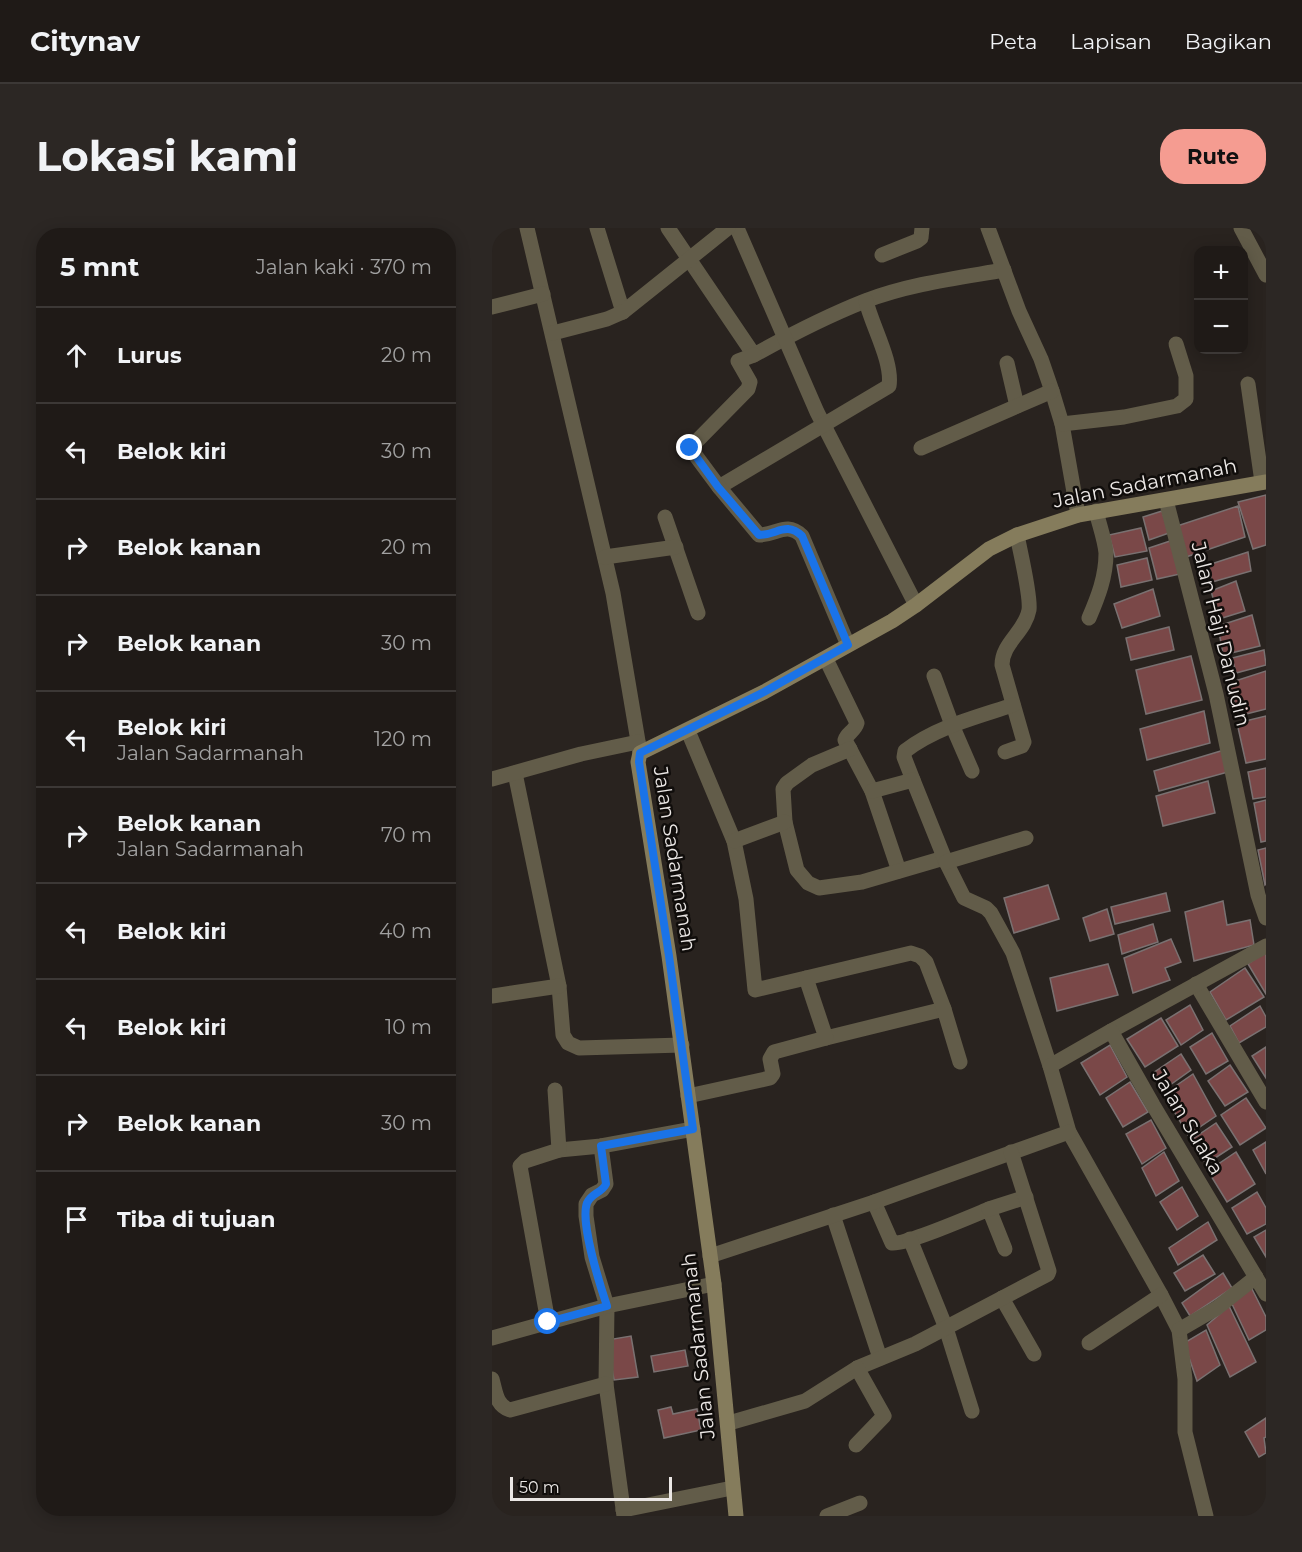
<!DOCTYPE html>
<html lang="id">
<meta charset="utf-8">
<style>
body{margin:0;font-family:Montserrat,sans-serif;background:#2c2724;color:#f1f3f6}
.controls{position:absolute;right:18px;top:18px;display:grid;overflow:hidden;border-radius:12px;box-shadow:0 3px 15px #0003}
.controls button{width:54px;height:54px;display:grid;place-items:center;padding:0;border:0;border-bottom:2px solid #3c3836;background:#1f1a17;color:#f1f3f6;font:30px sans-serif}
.scale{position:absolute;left:18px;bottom:15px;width:162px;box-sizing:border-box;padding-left:6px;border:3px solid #ebe7e5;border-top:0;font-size:16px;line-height:21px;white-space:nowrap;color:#ebe7e5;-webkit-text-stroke:4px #100d0b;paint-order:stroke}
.stop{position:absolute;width:18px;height:18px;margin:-14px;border:4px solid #1a73e8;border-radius:50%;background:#fff}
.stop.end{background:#1a73e8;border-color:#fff;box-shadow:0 2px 6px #0008}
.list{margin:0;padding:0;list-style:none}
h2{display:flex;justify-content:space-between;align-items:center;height:78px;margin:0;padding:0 24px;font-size:26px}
h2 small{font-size:20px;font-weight:400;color:#a1a1a1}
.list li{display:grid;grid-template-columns:39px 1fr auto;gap:18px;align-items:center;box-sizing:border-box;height:96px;padding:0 24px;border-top:2px solid #3c3836}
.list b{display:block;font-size:22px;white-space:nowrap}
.list p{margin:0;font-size:20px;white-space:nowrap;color:#a1a1a1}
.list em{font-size:20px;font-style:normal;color:#a1a1a1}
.icon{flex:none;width:33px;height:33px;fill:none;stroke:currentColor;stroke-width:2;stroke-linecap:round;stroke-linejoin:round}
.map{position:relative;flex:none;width:774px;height:1288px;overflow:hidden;border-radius:24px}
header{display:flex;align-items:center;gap:36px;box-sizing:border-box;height:84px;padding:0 30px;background:#1f1a17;border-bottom:2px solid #3c3836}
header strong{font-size:28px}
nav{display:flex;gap:33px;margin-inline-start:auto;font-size:21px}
.intro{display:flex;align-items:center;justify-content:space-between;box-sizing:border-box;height:144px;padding:0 36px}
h1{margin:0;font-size:42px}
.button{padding:15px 27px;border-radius:24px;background:#f59c91;color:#111;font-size:21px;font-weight:700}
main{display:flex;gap:36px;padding:0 36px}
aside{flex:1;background:#1f1a17;border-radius:24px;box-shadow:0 3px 15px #0003}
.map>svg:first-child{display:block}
.building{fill:#7a4848;stroke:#7a7171;stroke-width:1.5}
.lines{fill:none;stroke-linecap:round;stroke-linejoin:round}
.street{stroke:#625c49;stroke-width:15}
.secondary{stroke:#857c5c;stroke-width:15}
.route{stroke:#1a73e8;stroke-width:8}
.labels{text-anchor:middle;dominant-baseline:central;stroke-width:5;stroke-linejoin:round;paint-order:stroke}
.street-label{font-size:20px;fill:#ebe7e5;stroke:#100d0b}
</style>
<header>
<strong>Citynav</strong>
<nav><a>Peta</a><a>Lapisan</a><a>Bagikan</a></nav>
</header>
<div class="intro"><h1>Lokasi kami</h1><a class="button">Rute</a></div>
<main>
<aside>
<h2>5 mnt<small>Jalan kaki · 370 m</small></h2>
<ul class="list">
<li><svg class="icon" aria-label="ahead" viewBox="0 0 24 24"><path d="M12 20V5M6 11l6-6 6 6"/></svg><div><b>Lurus</b></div><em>20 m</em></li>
<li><svg class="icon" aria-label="left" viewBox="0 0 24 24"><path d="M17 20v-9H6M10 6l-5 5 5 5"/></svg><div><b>Belok kiri</b></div><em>30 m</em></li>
<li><svg class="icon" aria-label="right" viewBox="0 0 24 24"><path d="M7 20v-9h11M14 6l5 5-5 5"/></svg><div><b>Belok kanan</b></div><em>20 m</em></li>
<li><svg class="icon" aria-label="right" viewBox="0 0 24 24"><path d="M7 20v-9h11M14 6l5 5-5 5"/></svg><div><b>Belok kanan</b></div><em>30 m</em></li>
<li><svg class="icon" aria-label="left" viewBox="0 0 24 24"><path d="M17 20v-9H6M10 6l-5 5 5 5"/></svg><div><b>Belok kiri</b><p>Jalan Sadarmanah</p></div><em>120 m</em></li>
<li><svg class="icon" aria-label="right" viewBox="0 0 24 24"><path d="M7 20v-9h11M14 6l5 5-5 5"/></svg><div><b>Belok kanan</b><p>Jalan Sadarmanah</p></div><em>70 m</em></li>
<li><svg class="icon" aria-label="left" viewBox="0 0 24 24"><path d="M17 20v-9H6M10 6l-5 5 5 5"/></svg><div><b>Belok kiri</b></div><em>40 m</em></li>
<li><svg class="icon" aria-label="left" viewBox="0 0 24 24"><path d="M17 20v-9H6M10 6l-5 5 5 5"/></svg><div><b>Belok kiri</b></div><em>10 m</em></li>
<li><svg class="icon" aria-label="right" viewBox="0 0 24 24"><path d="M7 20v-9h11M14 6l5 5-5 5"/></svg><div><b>Belok kanan</b></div><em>30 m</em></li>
<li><svg class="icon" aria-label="arrive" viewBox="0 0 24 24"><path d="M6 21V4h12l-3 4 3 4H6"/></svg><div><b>Tiba di tujuan</b></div></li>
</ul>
</aside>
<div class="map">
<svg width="774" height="1288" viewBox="0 0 774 1288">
<rect width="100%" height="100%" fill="#29231f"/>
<g class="building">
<path d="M774,267V317L761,321L746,274Z"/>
<path d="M746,278L753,309L694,329L685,298Z"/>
<path d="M670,283L677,305L657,312L651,289Z"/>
<path d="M649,300L655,323L623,329L617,307Z"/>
<path d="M681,312L688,346L665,351L657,320Z"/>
<path d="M756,324L759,343L720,354L716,337Z"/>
<path d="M655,330L660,352L629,359L625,337Z"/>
<path d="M744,353L753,383L727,391L719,363Z"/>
<path d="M661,361L668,388L630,400L622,376Z"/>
<path d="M760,387L768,418L731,427L726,398Z"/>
<path d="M677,399L682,422L639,432L634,410Z"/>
<path d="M772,422L774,437L744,445L740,430Z"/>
<path d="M699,428L710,472L654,486L644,442Z"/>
<path d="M774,443V481L746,488L737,455Z"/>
<path d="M712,483L718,515L655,532L648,501Z"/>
<path d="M774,488V531L754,535L745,495Z"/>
<path d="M732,522L736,544L667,563L662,543Z"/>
<path d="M774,540V569L761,571L756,544Z"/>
<path d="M716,553L723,585L671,598L664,568Z"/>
<path d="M774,572V613L769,614L762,575Z"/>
<path d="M774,620V656L773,657L766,622Z"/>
<path d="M556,657L567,691L522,705L512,670Z"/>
<path d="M674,665L678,683L623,696L619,679Z"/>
<path d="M731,673L735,697L758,692L762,717L702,733L693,684Z"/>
<path d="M615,681L622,706L598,713L591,690Z"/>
<path d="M661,696L666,714L630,726L626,707Z"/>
<path d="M679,711L689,734L673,740L678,752L641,765L632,730Z"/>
<path d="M774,723V766L756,736Z"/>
<path d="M616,736L626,767L565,783L558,750Z"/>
<path d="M753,740L772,769L734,792L718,764Z"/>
<path d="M698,777L711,802L689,817L674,792Z"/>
<path d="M768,778L774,789V799L747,815L738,798Z"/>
<path d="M669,790L686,818L653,839L635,811Z"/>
<path d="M720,805L736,833L714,846L698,819Z"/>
<path d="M618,817L635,849L608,867L589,835Z"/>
<path d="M774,819V850L760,828Z"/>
<path d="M689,826L699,842L671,862L661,845Z"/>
<path d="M738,837L756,864L733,878L716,853Z"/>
<path d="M701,846L724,888L696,907L672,866Z"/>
<path d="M638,854L656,884L631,899L614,870Z"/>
<path d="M754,870L774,900L748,917L729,887Z"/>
<path d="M659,892L674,920L650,936L634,906Z"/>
<path d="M724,895L740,919L714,936L699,912Z"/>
<path d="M774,914V946L761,922Z"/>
<path d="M672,924L687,953L664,968L650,940Z"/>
<path d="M744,924L763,956L735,974L716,943Z"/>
<path d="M690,959L706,988L685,1002L668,974Z"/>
<path d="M765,964L774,980V996L755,1006L740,980Z"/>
<path d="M716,994L725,1012L686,1037L677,1020Z"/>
<path d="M774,1002V1029L762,1009Z"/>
<path d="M711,1027L723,1046L693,1063L682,1045Z"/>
<path d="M731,1045L740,1060L698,1088L690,1075Z"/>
<path d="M759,1059L774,1089V1102L757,1112L740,1076Z"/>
<path d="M737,1078L764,1134L738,1149L715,1097Z"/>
<path d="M714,1102L728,1137L705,1153L692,1115Z"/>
<path d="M139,1108L146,1149L122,1152L115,1112Z"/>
<path d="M193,1122L196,1138L162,1144L159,1128Z"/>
<path d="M179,1179L181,1186L205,1181L209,1202L172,1210L166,1182Z"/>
<path d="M774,1190V1209L772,1210L774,1225L767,1229L753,1204Z"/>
</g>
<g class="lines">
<g class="street">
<path d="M35,0L121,365L148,525"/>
<path d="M105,0L131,84"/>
<path d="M176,0L262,127C298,107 335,88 373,73C417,56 466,50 512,42"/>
<path d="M245,0L325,184L424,377"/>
<path d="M496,0L527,83L549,131L560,163L570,196L586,287"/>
<path d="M749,0L774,47"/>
<path d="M390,27L425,13L429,10L430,0"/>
<path d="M0,79L51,66"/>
<path d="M61,105L115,91L131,84L236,0"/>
<path d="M262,127L246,133L258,154L256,161L198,220L227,259L397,158C401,134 380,98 374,73"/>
<path d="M515,135L525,178"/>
<path d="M756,156L770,254"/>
<path d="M570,196L632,189L685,178L694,171V148L684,116"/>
<path d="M429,220L560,163"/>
<path d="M227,259L267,307C285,307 294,293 310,308L356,417"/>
<path d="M674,272L724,466L766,667L774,690"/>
<path d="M173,289L206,385"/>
<path d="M113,329L184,319"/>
<path d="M597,390C606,369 614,349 614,325C613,312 607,296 604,283"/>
<path d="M334,431L365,495C363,503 355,505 353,512L380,563L407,643"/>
<path d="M442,448L460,497L480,543"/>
<path d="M196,503L242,613L254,671L263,762L314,750"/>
<path d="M358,521L320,537L295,555L291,561L293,594L305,642L316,655L327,660L370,654L452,630"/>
<path d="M513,524L530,518L532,514L510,437C510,415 533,404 537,382C539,368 528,323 525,307"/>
<path d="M23,545L67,758L71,807L76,815L87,820L190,817"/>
<path d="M0,551L89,526L146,514"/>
<path d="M421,552L412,529L413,523C444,499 485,489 521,477"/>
<path d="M380,563L421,552L454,634L472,670L494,680L499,685L521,725L558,838L577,904L669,1067L687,1102L693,1151V1204L714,1288"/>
<path d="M242,613L293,594"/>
<path d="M454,634L534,610"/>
<path d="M704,756L774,874"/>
<path d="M0,768L67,758"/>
<path d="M619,803L774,718"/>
<path d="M334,810L452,781"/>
<path d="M558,838L619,803L661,877L774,1066"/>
<path d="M196,868L278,850L281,846L278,831L282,824L334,810L314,750L419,725L428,728L434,734L452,781L468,834"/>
<path d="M109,918L114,956L110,962L100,967L94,976V988L100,1029L115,1078L114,1156L132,1288"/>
<path d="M67,922L109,918L201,901"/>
<path d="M382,974L400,1015C413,1017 480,988 497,981L513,1021"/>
<path d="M497,981L534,969"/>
<path d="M341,987L388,1130"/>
<path d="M418,1011L454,1100L480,1183"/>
<path d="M218,1028L382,974L577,904"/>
<path d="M510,1070L542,1126"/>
<path d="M56,1094L28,938L33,933L67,922L63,862"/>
<path d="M687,1102L725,1080L764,1049"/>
<path d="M0,1110L115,1078L222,1056"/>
<path d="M597,1115L669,1067"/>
<path d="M0,1151C4,1165 4,1177 18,1182L114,1156"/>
<path d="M237,1195L313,1173L365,1140L423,1116L556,1046L557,1043L519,924"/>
<path d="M364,1217L392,1188L365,1140"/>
<path d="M131,1282L240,1260"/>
<path d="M335,1288L368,1275"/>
</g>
<path class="secondary" d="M244,1288L222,1056L177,728L146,534L148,525L272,464L400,393L424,377L497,321L525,307L586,287L774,254"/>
</g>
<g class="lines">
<path class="route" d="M56,1094L115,1078C108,1057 88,994 95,975C99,965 110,965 114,956L109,918L201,901L177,728L147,534L148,525L272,464L356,417L310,308C294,293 285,307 267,307L226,259L198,220"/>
</g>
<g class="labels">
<g class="street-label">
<text transform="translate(653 255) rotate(-11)">Jalan Sadarmanah</text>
<text transform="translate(729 406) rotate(76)">Jalan Haji Danudin</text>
<text transform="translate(183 631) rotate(81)">Jalan Sadarmanah</text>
<text transform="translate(696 894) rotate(59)">Jalan Suaka</text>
<text transform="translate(206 1118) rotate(-96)">Jalan Sadarmanah</text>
</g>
</g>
</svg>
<div class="controls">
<button>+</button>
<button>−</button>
</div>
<div class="scale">50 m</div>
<div class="stop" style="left:56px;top:1094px"></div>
<div class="stop end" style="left:198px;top:220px"></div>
</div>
</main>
